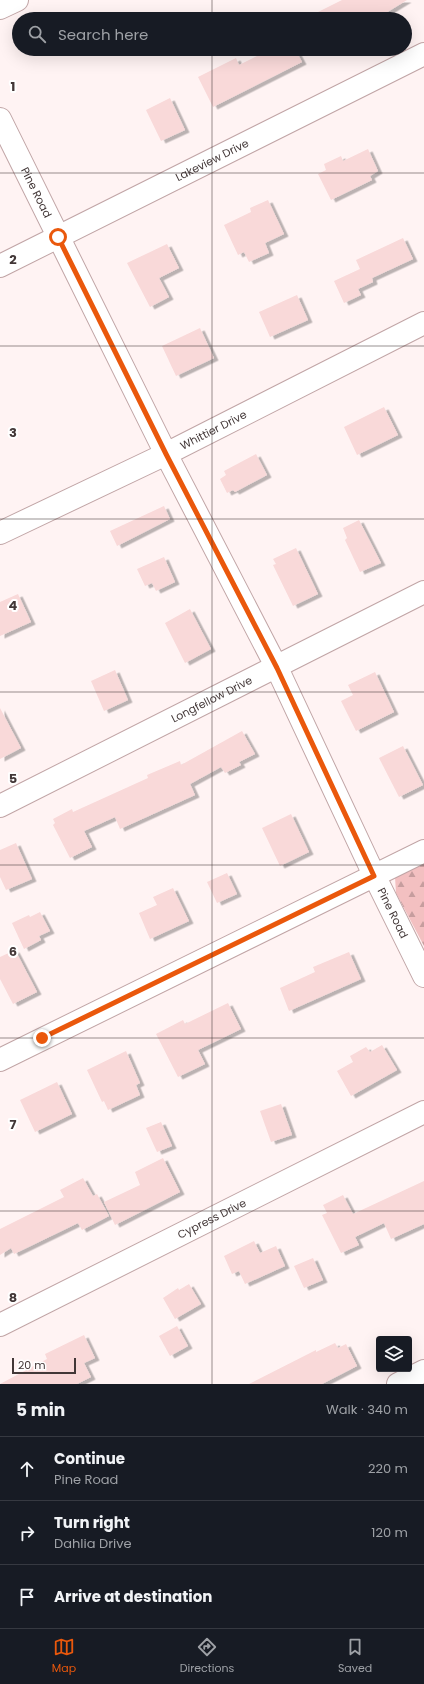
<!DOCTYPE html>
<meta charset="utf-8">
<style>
body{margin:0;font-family:Poppins,sans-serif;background:#242831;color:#f1f3f6}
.controls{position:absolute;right:12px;bottom:12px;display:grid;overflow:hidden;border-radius:4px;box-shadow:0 4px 16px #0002}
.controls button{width:36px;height:36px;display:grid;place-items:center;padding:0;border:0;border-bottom:1px solid #363941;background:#171b24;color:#f1f3f6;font:20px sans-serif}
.scale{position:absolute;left:12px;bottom:10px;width:64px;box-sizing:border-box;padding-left:4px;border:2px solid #423737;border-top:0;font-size:11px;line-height:14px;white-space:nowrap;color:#423737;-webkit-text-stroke:3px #fff;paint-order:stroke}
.stop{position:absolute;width:12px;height:12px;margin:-9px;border:3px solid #ea580c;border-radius:50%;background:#fff}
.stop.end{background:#ea580c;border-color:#fff;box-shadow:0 1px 4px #0008}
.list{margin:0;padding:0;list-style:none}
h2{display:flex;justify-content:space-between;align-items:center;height:52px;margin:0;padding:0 16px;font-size:17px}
h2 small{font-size:13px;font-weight:400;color:#9ea1a6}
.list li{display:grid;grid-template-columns:26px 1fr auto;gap:12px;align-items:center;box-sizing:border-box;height:64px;padding:0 16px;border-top:1px solid #363941}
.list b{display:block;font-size:15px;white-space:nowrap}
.list p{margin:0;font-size:13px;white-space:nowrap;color:#9ea1a6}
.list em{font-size:13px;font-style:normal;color:#9ea1a6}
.icon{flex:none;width:22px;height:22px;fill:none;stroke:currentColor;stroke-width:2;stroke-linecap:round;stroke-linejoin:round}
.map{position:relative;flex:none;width:424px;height:1384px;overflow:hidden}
.search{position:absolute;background:#171b24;box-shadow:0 4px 16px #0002;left:12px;right:12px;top:12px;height:44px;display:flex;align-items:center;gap:10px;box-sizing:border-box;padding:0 14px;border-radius:22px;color:#9ea1a6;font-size:15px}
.sheet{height:244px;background:#171b24}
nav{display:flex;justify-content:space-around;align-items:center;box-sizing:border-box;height:56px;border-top:1px solid #363941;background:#171b24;font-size:11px;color:#9ea1a6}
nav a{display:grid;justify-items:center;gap:2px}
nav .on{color:#ea580c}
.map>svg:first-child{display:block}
.forest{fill:url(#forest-firs)}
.building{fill:#f9d9d9;filter:url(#shadow)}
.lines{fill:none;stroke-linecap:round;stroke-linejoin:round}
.street-casing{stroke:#c1a5a6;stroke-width:24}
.street{stroke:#fff;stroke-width:22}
.route{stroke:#ea580c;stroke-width:5}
.grid{fill:none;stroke:#423737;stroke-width:1;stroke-opacity:0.55}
.labels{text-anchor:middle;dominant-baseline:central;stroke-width:4;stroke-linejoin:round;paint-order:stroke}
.street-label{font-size:11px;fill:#423737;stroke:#fff}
.grid-label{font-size:13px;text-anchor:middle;font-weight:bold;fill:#423737;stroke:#fff;stroke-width:4;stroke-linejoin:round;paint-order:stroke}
</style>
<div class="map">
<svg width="424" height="1384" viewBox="0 0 424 1384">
<defs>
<pattern id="forest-firs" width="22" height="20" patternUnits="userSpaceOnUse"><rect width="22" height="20" fill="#f3c0c1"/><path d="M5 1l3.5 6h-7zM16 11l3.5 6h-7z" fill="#c69d9e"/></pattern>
<filter id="shadow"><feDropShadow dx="4.5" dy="2.5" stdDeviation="0" flood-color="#0004"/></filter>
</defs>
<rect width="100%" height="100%" fill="#fff3f3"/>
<path class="forest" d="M424,860V946L396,893L395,877Z"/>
<g class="building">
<path d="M342,0H407L376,19H304Z"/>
<path d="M271,49H295L302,62L213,107L198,77L236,58L239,65Z"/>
<path d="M170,98L185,130L161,141L146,110Z"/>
<path d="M368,149L378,171L370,176L372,180L331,200L318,174L326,170L324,164L341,156L343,161Z"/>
<path d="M268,200L284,234L265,243L269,253L249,262L244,252L238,255L224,225L251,212L250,208Z"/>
<path d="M403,238L413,259L372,278L373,282L358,289L361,295L344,303L334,281L360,269L356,260Z"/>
<path d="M167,244L179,268L159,278L169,297L150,307L127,263Z"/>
<path d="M297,295L308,320L270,337L259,312Z"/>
<path d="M200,328L214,358L176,376L162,346Z"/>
<path d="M384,407L398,435L357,455L344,427Z"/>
<path d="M256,454L267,475L235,492L233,490L227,493L220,479L226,475L224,471Z"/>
<path d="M164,506L170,519L117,546L110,531Z"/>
<path d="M359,520L381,563L360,572L345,540L347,538L343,528Z"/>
<path d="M296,548L318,594L293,606L273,565L276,564L273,559Z"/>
<path d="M164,557L175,582L156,591L152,583L145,586L137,569Z"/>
<path d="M18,594L31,622L0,636V602Z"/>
<path d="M190,609L211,649L185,663L165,623Z"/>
<path d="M115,670L128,700L104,711L91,681Z"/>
<path d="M375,672L394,712L356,731L341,701L353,695L348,685Z"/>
<path d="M0,708L21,748L0,759Z"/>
<path d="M242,731L255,754L239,762L241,765L225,773L221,767L190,784L195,795L120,829L115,817L84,831L92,847L70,858L53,825L55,823L53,819L72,809L73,812L148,778L147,775L180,761L181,765Z"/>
<path d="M403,746L423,785L399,797L379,758Z"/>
<path d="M291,814L309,852L280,866L262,828Z"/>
<path d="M16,843L32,879L6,890L0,877V850Z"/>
<path d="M227,873L237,894L217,903L207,882Z"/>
<path d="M173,888L189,921L150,939L139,913L157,905L153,897Z"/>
<path d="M40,912L50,931L39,936L41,940L24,949L12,923L29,915L30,917Z"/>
<path d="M15,950L37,992L13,1004L0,979V957Z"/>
<path d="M349,952L361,979L289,1011L280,988L315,972L313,967Z"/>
<path d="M228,1003L241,1029L198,1050L205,1064L178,1077L156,1034L183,1020L185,1024Z"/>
<path d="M382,1045L397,1070L351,1096L337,1071L353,1062L350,1056L366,1047L370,1052Z"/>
<path d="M126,1051L140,1083L136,1085L140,1095L108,1110L104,1101L102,1102L87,1070Z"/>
<path d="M57,1082L72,1114L35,1132L20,1100Z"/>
<path d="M281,1104L292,1135L271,1142L260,1111Z"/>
<path d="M161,1122L172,1146L157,1152L146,1128Z"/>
<path d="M163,1158L180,1192L115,1225L104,1202L140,1185L135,1172Z"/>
<path d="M83,1178L93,1196L97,1194L109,1216L82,1230L78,1223L14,1254L11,1248L0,1255V1229L64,1197L60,1190Z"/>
<path d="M424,1181V1224L391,1239L384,1223L355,1237L359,1245L341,1253L322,1215L327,1213L323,1205L343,1195L353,1214Z"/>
<path d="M254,1241L260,1253L276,1246L285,1266L245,1284L239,1271L232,1274L224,1256Z"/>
<path d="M313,1258L323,1280L304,1288L294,1266Z"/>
<path d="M189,1284L201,1304L175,1319L163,1298L178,1288L179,1290Z"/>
<path d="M177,1326L188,1346L170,1356L159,1336Z"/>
<path d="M84,1335L95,1358L84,1363L91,1377L77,1384H0L47,1359L45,1354Z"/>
<path d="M335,1343L338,1348L346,1344L357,1366L322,1384H249L316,1350V1352Z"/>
</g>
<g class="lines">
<defs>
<g id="street">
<path d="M0,8L17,0"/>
<path id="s1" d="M0,119L166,454L277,668L375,877L424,976"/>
<path id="s2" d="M0,266L424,54"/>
<path id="s3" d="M0,533L166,454L424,323"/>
<path id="s4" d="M0,806L424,592"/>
<path d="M0,1060L424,851"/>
<path id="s5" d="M0,1325L424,1112"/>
<path d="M398,1384L424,1371"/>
</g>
</defs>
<use href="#street" class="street-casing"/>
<use href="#street" class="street"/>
</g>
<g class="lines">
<path class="route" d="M42,1038L374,876L277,668L166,454L58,237"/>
</g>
<path class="grid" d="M212,0V19M212,49V1384M0,173H424M0,346H424M0,519H424M0,692H424M0,865H424M0,1038H424M0,1211H424"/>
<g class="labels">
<g class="street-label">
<text stroke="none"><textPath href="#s2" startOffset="237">Lakeview Drive</textPath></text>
<text stroke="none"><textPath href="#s1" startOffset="82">Pine Road</textPath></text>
<text stroke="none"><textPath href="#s3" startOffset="237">Whittier Drive</textPath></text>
<text stroke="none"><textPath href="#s4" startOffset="237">Longfellow Drive</textPath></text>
<text stroke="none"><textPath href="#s1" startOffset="886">Pine Road</textPath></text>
<text stroke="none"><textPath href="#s5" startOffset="237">Cypress Drive</textPath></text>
</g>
</g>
<g class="grid-label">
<text x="13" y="91">1</text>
<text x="13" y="264">2</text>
<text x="13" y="437">3</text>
<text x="13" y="610">4</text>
<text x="13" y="783">5</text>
<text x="13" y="956">6</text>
<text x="13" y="1129">7</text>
<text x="13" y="1302">8</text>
</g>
</svg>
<div class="controls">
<button><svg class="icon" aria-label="layers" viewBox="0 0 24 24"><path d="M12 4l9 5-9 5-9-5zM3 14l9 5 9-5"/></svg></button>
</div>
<div class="scale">20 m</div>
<div class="stop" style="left:58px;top:237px"></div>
<div class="stop end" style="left:42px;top:1038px"></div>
<div class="search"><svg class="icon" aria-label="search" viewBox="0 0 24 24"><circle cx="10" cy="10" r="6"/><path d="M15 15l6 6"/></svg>Search here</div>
</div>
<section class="sheet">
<h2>5 min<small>Walk · 340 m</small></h2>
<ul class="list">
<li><svg class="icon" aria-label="ahead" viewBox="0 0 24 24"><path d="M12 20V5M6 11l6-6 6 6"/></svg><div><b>Continue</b><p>Pine Road</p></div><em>220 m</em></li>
<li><svg class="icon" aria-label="right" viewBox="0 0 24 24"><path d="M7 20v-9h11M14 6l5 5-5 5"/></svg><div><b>Turn right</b><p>Dahlia Drive</p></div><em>120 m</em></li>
<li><svg class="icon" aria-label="arrive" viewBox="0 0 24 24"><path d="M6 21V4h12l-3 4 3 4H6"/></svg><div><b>Arrive at destination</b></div></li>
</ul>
</section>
<nav>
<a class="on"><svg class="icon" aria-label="map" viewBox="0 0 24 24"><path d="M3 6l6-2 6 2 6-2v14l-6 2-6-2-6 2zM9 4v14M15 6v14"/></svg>Map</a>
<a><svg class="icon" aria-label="directions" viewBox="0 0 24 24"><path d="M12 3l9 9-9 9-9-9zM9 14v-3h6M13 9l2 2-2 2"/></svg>Directions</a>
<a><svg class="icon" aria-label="saved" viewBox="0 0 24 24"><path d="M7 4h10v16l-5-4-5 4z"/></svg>Saved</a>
</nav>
